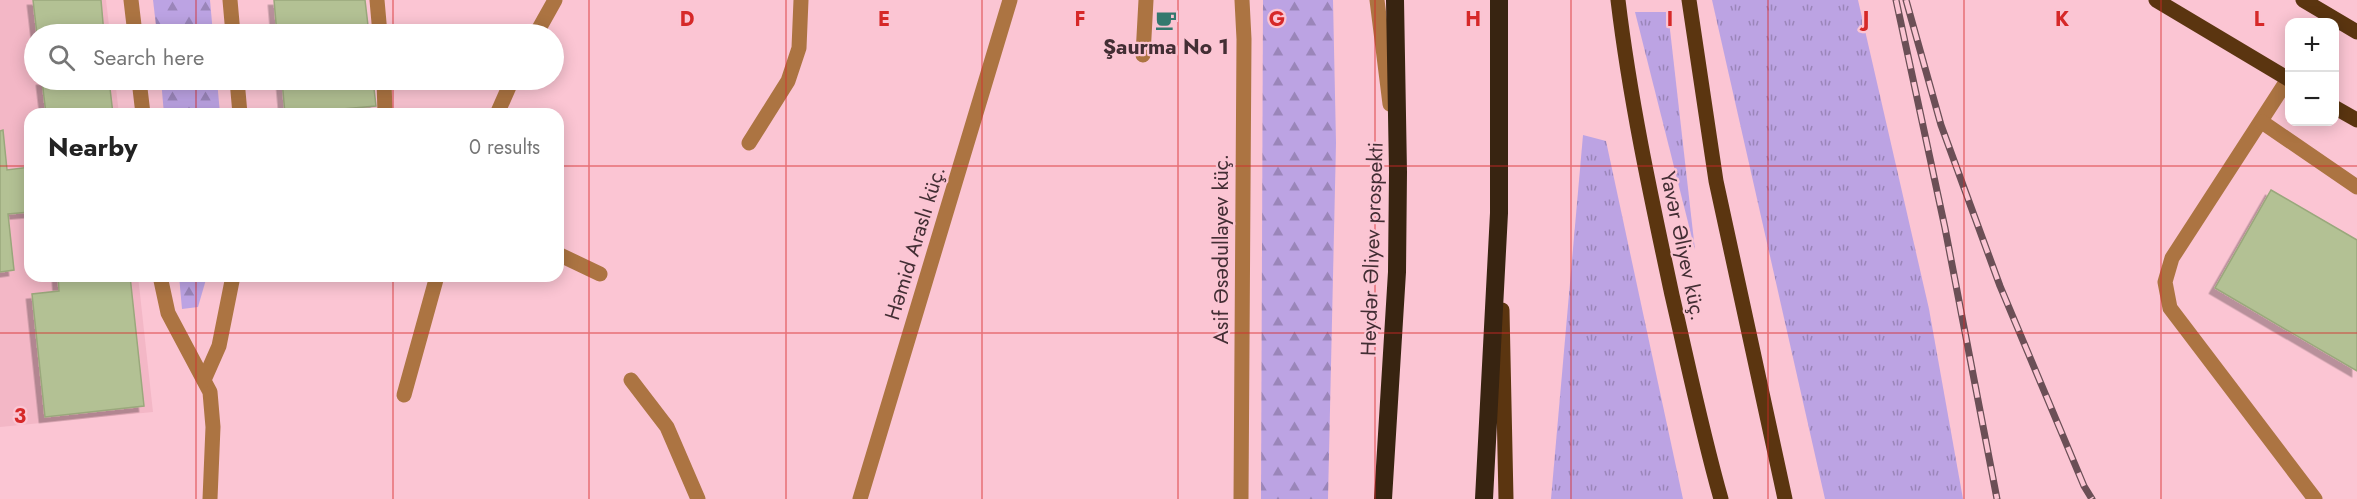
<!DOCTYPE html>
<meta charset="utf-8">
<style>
body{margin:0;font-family:Jost,sans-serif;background:#f2f2f2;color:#222}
.controls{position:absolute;right:18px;top:18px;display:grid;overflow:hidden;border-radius:12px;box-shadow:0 3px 15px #0003}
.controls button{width:54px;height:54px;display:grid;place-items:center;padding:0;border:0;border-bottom:2px solid #e0e0e0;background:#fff;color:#222;font:30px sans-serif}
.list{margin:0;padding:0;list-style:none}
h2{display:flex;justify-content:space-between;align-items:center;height:78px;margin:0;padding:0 24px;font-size:26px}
h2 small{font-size:20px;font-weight:400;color:#767676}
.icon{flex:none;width:33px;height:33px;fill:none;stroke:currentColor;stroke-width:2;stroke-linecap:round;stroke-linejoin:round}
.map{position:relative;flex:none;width:2357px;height:499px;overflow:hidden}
.search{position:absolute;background:#fff;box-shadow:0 3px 15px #0003;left:24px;top:24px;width:540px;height:66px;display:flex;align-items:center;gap:15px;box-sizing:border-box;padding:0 21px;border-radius:33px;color:#767676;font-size:22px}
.panel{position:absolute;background:#fff;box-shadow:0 3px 15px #0003;left:24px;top:108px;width:540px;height:174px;border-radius:18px}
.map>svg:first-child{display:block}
.built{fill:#f3b7c6}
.grass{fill:url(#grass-tufts)}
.forest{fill:url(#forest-firs)}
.building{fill:#b3c194;stroke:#9aa87c;stroke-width:1.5;filter:url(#shadow)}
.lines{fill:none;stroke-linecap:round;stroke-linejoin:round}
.minor{stroke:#ac7442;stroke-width:15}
.major{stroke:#5b3510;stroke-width:15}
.highway{stroke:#382411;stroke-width:18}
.rail-casing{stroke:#6b4f56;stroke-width:7}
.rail{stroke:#fbc5d3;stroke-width:4.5;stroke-dasharray:14;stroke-linecap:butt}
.grid{fill:none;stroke:#d62828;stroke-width:1.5;stroke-opacity:0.55}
.labels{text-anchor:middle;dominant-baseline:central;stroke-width:4.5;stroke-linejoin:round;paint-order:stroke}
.poi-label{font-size:21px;font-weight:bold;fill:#432e34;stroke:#fbc5d3}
.street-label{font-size:21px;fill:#432e34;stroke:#fbc5d3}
.grid-label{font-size:20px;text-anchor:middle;font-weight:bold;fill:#d62828;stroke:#fbc5d3;stroke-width:4.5;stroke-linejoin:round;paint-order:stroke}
</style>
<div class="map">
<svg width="2357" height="499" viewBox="0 0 2357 499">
<defs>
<pattern id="grass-tufts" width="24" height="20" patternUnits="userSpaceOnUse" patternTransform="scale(1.5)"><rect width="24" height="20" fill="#bca3e3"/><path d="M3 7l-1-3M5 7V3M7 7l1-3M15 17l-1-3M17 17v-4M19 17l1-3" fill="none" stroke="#9a85b9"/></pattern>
<pattern id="forest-firs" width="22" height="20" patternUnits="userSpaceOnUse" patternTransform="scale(1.5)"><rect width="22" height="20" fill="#bca3e3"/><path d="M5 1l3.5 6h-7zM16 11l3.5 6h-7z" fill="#9a85b9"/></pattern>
<filter id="shadow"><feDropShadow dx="-5.5" dy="5.5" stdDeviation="0" flood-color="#0004"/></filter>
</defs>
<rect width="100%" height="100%" fill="#fbc5d3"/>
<path class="built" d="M0,0H106L110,34H34V80H115L119,114H30V276H138L153,412L0,427Z"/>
<g class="grass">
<path d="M1712,0H1858L1929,309L1963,499H1825Z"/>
<path d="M1635,12H1668L1695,250Z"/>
<path d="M1583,135L1606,141L1683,499H1551Z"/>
</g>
<g class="forest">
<path d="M153,0H210L213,34H157Z"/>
<path d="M1263,0H1333L1336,143L1328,499H1261Z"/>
<path d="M161,80H217L220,114H164Z"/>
<path d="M179,276H207L198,307L182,309Z"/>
</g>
<g class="building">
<path d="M33,0H101L104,34H37Z"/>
<path d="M274,0H365L369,34H277Z"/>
<path d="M42,80H109L113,114H46Z"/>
<path d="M282,80H373L376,106L285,114Z"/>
<path d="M3,130L7,170L30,167V212L8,214L14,270L0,272V131Z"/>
<path d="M2271,190L2357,240V371L2215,288Z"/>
<path d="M58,276H130L144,406L45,417L32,294L59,291Z"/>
</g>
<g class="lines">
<g class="minor">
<path d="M131,0L135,34"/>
<path d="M230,0L233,34"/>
<path d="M377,0L380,34"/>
<path d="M1377,0L1390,104"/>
<path d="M536,34L555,0"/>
<path d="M1143,55L1146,0"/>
<path d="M2288,79L2172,258L2165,282L2170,308L2315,499"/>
<path d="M139,80L143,114"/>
<path d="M237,80L240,114"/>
<path d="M384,80L385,114"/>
<path d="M497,114L512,80"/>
<path d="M2262,122L2357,187"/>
<path d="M749,143L788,81L799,48L801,0"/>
<path d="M558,254L600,274"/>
<path d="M160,276L168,313L210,392L213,427L210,499"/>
<path d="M204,380L219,346L233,276"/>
<path d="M631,380L667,427L698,499"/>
<path d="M404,395L437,276"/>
<path d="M860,499L1010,0"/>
<path d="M1241,499L1244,39L1242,0"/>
</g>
<g class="major">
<path d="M1618,0C1630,100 1651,197 1672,295C1688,364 1702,432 1721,499"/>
<path d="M1689,0L1716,181L1785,499"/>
<path d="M2156,0L2290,80"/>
<path d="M2303,0L2357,32"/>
<path d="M2334,107L2357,120"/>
<path d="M1502,310L1506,499"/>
</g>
<g class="highway">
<path d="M1383,499L1397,272L1398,172L1395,0"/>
<path d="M1484,499L1499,213V0"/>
</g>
<defs>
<g id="rail">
<path d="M1896,0L1945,228L1997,499"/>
<path d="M1906,0L1941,125L2000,286L2084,486L2092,499"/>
</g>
</defs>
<use href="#rail" class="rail-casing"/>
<use href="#rail" class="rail"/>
</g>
<path class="grid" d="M196,0V34M393,0V34M589,0V499M786,0V499M982,0V499M1178,0V499M1375,0V499M1571,0V499M1768,0V499M1964,0V499M2161,0V499M196,80V114M393,80V114M0,166H30M558,166H2357M196,276V499M393,276V499M0,333H2357"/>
<defs>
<symbol id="cafe-bare" viewBox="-9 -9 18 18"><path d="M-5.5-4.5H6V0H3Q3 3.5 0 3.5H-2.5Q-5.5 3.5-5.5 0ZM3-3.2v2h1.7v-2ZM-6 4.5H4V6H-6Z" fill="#34796e" stroke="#fbc5d3" stroke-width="2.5" paint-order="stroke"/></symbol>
</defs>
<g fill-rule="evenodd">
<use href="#cafe-bare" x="1151" y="5" width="30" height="30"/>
</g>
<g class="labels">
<g class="poi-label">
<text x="1166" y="47">Şaurma No 1</text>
</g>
<g class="street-label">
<text transform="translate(915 243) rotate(-73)">Həmid Araslı küç.</text>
<text transform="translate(1683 246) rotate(78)">Yavər Əliyev küç.</text>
<text transform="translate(1221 249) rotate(-90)">Asif Əsədullayev küç.</text>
<text transform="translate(1372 249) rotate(-88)">Heydər Əliyev prospekti</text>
</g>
</g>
<g class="grid-label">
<text x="687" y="26">D</text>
<text x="884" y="26">E</text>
<text x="1080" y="26">F</text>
<text x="1277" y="26">G</text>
<text x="1473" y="26">H</text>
<text x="1670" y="26">I</text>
<text x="1866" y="26">J</text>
<text x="2062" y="26">K</text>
<text x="2259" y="26">L</text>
<text x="20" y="423">3</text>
</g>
</svg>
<div class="controls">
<button>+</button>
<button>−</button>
</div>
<div class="search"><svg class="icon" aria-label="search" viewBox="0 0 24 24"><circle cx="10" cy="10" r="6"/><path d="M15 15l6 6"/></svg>Search here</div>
<section class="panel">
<h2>Nearby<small>0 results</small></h2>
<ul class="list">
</ul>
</section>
</div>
